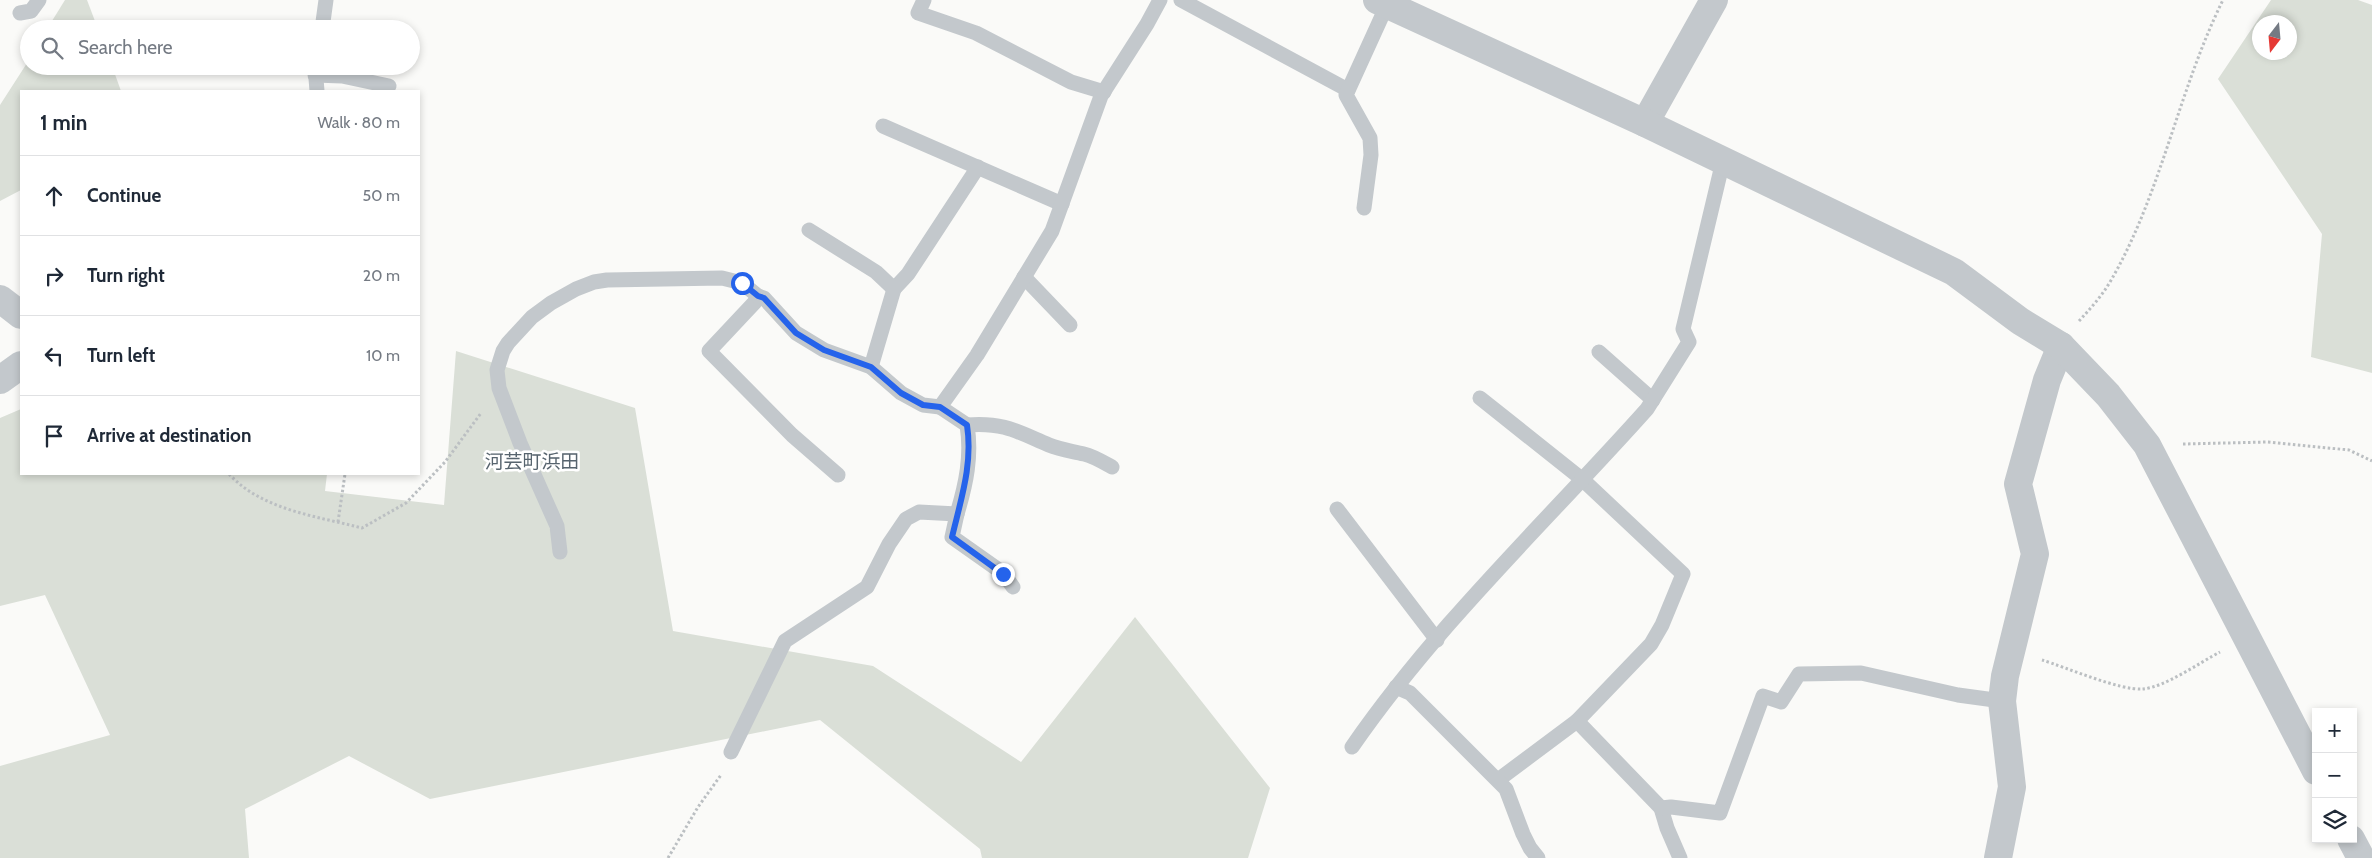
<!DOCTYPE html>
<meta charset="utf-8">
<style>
body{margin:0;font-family:Cabin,"Noto Sans JP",sans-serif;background:#f2f2f3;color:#1f2937}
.controls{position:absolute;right:15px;bottom:15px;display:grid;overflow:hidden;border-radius:0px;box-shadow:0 2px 8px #0003}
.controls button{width:45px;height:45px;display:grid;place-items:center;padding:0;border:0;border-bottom:1px solid #e0e1e3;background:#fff;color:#1f2937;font:25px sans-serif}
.compass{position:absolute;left:2252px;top:15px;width:45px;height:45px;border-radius:50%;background:#fff;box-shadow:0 2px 8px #0003;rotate:196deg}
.stop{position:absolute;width:15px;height:15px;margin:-11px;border:4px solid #2563eb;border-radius:50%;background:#fff}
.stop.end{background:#2563eb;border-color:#fff;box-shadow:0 1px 5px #0008}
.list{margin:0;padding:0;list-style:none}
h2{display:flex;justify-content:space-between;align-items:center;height:65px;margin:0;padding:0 20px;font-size:21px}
h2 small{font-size:16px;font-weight:400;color:#747a83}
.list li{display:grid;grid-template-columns:32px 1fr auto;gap:15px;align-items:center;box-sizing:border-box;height:80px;padding:0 20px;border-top:1px solid #e0e1e3}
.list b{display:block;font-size:19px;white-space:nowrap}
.list em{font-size:16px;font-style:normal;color:#747a83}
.icon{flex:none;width:28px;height:28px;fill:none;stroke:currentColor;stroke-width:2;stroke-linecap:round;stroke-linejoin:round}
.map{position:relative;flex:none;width:2372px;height:858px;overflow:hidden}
.search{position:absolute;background:#fff;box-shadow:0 2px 8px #0003;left:20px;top:20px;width:400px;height:55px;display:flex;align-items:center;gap:12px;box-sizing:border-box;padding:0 18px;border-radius:28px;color:#747a83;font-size:19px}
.panel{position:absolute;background:#fff;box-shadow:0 2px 8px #0003;left:20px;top:90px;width:400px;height:385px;border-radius:0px}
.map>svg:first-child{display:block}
.green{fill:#dadfd7;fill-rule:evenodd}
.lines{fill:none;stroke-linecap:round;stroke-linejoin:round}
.path{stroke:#bbbfc2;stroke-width:3;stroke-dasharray:2.5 2.5;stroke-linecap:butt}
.service{stroke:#c3c8cc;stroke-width:15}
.minor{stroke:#c3c8cc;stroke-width:28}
.tertiary{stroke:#c3c8cc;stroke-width:28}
.route{stroke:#2563eb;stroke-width:6}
.labels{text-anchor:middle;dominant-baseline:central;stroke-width:5;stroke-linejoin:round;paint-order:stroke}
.quarter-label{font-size:19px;fill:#57646e;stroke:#fff}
</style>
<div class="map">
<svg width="2372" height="858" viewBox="0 0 2372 858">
<rect width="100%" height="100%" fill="#fafaf8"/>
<g class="green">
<path d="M65,0H87L98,29H47Z"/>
<path d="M2271,0H2358L2372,5V373L2311,357L2322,234L2218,79ZM2290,22V52H2260V22Z"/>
<path d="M29,60V66H112L121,91H21V190L0,201V105Z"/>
<path d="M456,351L635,408L673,631L873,666L1021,762L1135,617L1270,788L1248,858H982L980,849L820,720L430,799L349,756L245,809L249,858H0V766L110,735L45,595L0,606V418L21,409V474H327L325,491L444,505Z"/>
</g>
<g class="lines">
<g class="path">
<path d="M2079,321C2090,309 2101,297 2110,282C2161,195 2178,91 2223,0"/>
<path d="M2183,444L2268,442L2349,450L2372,461"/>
<path d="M229,474C262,510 316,516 362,528L406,503L445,462L481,413"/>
<path d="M338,522L345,474"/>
<path d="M2042,660C2065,667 2121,691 2143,689C2165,687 2199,663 2220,652"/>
<path d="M668,858L698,807L721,775"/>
</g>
<g class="service">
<path d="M924,0L918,13L976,33L1071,82L1104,92"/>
<path d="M1181,0L1348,90"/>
<path d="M20,13L31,11L39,0"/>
<path d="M322,29L326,0"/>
<path d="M315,66L317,91"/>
<path d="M315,75L342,76L389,86"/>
<path d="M883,126L1062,204"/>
<path d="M1364,208L1371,155L1370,138L1346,95L1387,5"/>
<path d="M809,230L876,272L894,289"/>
<path d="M1024,277L1070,325"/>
<path d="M758,296L755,302L709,351L792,435L838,475"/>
<path d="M1599,352L1653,400"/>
<path d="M871,367L894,289L908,274L978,167"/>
<path d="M1480,398L1583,480L1683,574L1662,625L1651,644L1577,721L1498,780"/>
<path d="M967,425C1004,422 1018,432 1049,445C1061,450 1072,451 1084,454C1093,456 1103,462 1112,467"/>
<path d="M1337,509L1437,640"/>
<path d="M957,514L952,537L1003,573L1013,587"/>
<path d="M560,552L557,526L520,443L499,388L497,370L503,351L508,343L532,317L551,303L576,289L594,282L607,280L722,278L742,283L758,296L764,298L796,333L824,350L871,367L901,393L923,405L940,407"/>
<path d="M1396,687L1410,693L1506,789L1523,834L1530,848L1538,858"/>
<path d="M1577,721L1661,808L1667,828L1680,858"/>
<path d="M1352,747C1437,624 1548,520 1647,409L1689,342L1683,329L1723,161"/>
<path d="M731,752L785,641L867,587L889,544L906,519L919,512L957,514C966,484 972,456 967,425L940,407L977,355L1052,231L1101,96L1147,24L1160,0"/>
<path d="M1661,808L1671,807L1720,813L1763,696L1781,702L1799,674L1861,673L1958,695L2002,701"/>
</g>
<g class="minor">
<path d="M1645,123L1714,0"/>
<path d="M0,299L21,315"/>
<path d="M0,380L21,365"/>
<path d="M1998,858L2012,787L2002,701L2005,676L2035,554L2018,484L2047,380L2061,346"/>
</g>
<g class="tertiary">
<path d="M1377,0L1645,123L1954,272L2020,321L2061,346L2108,395L2147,445L2316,771"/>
<path d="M2351,839L2361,858"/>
</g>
</g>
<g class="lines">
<path class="route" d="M742,283L758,296L764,298L796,333L824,350L871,367L901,393L923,405L940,407L967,425C973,464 961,499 952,537L1003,574"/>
</g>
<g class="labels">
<g class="quarter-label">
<text x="532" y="461">河芸町浜田</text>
</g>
</g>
</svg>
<div class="controls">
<button>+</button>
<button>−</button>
<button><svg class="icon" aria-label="layers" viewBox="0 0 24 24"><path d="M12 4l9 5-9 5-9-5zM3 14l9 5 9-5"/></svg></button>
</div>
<svg class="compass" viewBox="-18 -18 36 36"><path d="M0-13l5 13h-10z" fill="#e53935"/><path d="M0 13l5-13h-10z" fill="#747a83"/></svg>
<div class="stop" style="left:742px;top:283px"></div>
<div class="stop end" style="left:1003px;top:574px"></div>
<div class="search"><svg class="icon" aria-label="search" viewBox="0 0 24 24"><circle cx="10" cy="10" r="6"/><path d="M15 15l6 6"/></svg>Search here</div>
<section class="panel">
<h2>1 min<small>Walk · 80 m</small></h2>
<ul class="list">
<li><svg class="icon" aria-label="ahead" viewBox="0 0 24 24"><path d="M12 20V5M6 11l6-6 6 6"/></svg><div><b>Continue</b></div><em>50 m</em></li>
<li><svg class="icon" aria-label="right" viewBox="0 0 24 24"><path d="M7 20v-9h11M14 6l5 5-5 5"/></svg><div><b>Turn right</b></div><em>20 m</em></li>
<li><svg class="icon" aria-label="left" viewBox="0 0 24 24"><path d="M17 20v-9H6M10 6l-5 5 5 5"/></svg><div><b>Turn left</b></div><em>10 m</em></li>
<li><svg class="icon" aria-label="arrive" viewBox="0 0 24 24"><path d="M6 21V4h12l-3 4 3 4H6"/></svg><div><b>Arrive at destination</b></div></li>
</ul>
</section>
</div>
